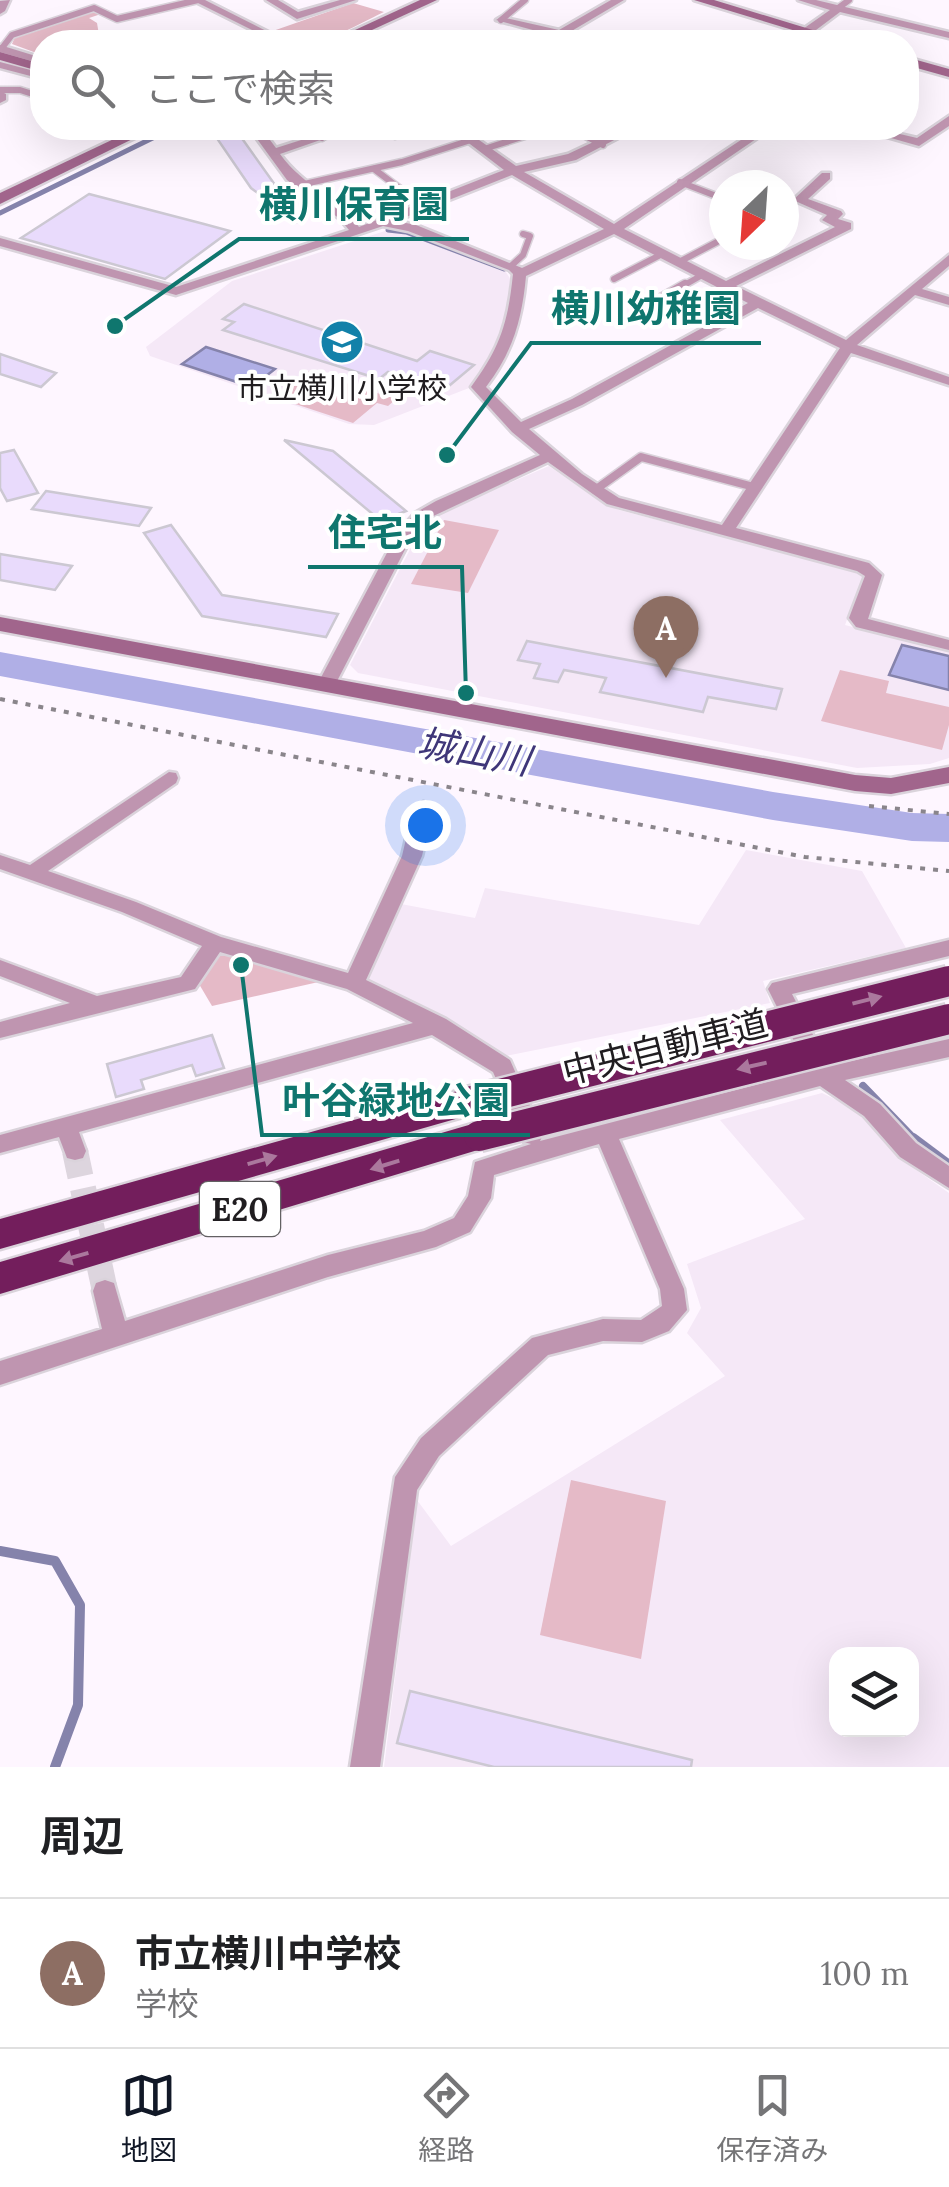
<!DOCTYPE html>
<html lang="ja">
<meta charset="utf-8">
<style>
body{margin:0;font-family:Lora,"Noto Sans JP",serif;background:#f6f6f6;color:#202124}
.controls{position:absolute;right:30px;bottom:30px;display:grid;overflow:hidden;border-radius:20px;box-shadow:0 10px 40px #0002}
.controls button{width:90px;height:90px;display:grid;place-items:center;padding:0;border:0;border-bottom:2px solid #e0e0e0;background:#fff;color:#202124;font:50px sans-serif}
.compass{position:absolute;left:709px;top:170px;width:90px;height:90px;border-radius:50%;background:#fff;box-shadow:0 10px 40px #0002;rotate:205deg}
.you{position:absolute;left:425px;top:825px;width:35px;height:35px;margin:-25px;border:8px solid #fff;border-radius:50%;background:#1a73e8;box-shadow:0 0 0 15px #1a73e833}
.badge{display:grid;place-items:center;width:65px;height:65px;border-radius:50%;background:#111827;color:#fff;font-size:32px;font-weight:700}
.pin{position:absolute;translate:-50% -82px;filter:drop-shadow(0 2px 5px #0008)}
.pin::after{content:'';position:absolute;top:52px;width:35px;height:30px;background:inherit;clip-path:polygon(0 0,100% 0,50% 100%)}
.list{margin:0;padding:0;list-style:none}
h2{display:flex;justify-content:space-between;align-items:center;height:130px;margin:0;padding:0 40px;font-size:42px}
h2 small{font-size:32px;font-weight:400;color:#757577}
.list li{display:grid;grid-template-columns:65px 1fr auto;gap:30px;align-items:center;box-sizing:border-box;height:150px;padding:0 40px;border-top:2px solid #e0e0e0}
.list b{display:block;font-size:38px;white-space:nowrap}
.list p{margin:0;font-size:32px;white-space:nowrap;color:#757577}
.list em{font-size:32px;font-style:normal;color:#757577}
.icon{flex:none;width:55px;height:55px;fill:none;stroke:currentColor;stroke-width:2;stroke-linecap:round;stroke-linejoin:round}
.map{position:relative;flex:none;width:949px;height:1767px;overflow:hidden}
.search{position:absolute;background:#fff;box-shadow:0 10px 40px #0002;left:30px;right:30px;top:30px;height:110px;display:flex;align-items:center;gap:25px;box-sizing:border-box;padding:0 35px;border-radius:40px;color:#757577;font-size:38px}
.sheet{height:280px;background:#fff}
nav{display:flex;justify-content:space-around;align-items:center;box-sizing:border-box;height:140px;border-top:2px solid #e0e0e0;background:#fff;font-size:28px;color:#757577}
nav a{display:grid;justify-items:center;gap:5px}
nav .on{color:#111827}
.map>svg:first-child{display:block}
.built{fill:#f5e8f7;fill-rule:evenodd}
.green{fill:#e5bac7}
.water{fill:#b0afe6;stroke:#8583ab;stroke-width:2.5}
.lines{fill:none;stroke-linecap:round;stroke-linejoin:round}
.stream-far2{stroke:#8583ab;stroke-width:5}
.stream-far1{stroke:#8583ab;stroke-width:8}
.stream{stroke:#8583ab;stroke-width:10}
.river{fill:#b0afe6;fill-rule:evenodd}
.building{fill:#e9dbfc;stroke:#ccc8d2;stroke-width:2.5}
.street-tunnel{stroke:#ddd5de;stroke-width:26;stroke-dasharray:26 12;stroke-linecap:butt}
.lane-far1-casing{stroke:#dad3db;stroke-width:9}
.lane-casing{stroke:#dad3db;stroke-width:11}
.street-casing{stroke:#dad3db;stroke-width:5}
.secondary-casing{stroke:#dad3db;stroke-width:5}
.highway-casing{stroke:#dad3db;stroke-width:5}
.path{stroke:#8a858b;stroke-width:4;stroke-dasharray:5 8;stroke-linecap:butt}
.lane-far1{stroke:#bf95b0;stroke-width:6}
.lane{stroke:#bf95b0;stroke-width:8}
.street{fill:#bf95b0;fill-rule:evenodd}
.secondary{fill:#a1658c;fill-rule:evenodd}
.highway{fill:#731e5c;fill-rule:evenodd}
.highway-bridge-casing{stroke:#dad3db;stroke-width:35;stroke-linecap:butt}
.highway-bridge{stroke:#731e5c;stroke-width:30}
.oneway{fill:#ab789d}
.labels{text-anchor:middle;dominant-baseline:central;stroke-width:8;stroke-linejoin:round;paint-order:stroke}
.far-poi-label{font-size:30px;fill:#201d20;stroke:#fff}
.shield{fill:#fff;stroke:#636163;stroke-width:2.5}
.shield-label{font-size:32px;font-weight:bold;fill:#201d20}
.street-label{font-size:35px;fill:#201d20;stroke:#fff}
.water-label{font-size:38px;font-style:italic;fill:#3f3779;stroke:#fff}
.leader{fill:none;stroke:#0f766e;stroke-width:4}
.callout-dot{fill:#0f766e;stroke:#fff;stroke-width:4}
.callout-label{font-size:38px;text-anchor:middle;font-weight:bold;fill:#0f766e;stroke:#fff;stroke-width:8;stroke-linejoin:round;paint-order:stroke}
</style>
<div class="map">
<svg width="949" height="1767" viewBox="0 0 949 1767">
<rect width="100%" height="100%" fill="#fef6ff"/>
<g class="built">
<path d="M388,230L406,232L504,269L511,280L501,340L493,360L469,388L374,425L349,424L150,356L146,347L232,281Z"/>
<path d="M549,466L604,504L619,510L854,571L863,577L845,625L949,652V758L930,764L857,768L358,673L350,665L419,532L431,517Z"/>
<path d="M746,850L862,871L906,948L763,981L770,1003L506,1056L367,981L401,904L475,918L485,888L699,925Z"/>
<path d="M822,1093L862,1112L909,1165L949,1193V1767H384L417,1500L451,1546L725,1376L687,1333L701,1308L687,1264L805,1219L720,1120ZM836,1654H912V1730H836Z"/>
</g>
<g class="green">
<path d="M353,3L384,12C343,31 314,55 270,32Z"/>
<path d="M90,11L101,14L89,18L97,23L100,41L172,37L171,42H42V55L12,44L15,37Z"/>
<path d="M308,371L396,399L388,406L377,403L353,423L274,397Z"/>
<path d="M444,520L499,530L468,593L411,584Z"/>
<path d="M840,670L889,681L886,693L949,707V725L942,750L821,721Z"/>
<path d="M219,950L323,981L212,1006L199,984Z"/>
<path d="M571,1480L666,1501L641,1659L540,1635Z"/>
</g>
<g class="water">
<path d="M206,347L275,369L252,387L182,364Z"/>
<path d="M902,645L949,656V690L889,675Z"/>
</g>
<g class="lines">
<g class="stream-far2">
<path d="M0,213L173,128"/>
<path d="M388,230L406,232L504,269"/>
</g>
<path class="stream-far1" d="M863,1086L916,1141"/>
<g class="stream">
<path d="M913,1138L949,1165"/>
<path d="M0,1551L55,1561L80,1605L78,1705L55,1767"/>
</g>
<path class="river" d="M0,652L773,792L912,813L949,814V842L912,841L773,820L0,676Z"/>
</g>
<g class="building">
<path d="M236,130L300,220L297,222L251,188L214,134Z"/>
<path d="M89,194L204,224L230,231L165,279L21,238Z"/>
<path d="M244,304L417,361L430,351L474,365L444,390L388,372L379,379L223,330L234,322L223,319Z"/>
<path d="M0,354L56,373L41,387L0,374Z"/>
<path d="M284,440L333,451L406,511L381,521Z"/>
<path d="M14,450L38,493L7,501L0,488V453Z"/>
<path d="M46,491L151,508L139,526L32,509Z"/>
<path d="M171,525L222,595L338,614L326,637L202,616L144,533Z"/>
<path d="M0,554L72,566L55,590L0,580Z"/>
<path d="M527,641L782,689L776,709L708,697L703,712L657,703L600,692L606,678L564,670L558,682L534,678L540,664L518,660Z"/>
<path d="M212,1035L224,1068L196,1076L192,1065L141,1080L144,1089L116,1097L107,1064Z"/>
<path d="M410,1691L692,1760L691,1767H494L397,1743Z"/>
</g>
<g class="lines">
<path class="street-tunnel" d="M75,1151L105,1291"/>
<defs>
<g id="lane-far1">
<path d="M837,9L849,0"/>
<path d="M501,20L525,0"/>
<path d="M2,48L12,35L94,8L117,19L198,0"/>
<path d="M0,90H20L42,97"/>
<path d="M302,128L322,138"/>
<path d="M394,128L403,134L395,136"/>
<path d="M570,128L603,145"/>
<path d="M484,149L550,128"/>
<path d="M374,169L423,206"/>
<path d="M680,182L724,199"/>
<path d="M300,185L402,162L471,140"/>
<path d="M679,262L717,242"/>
<path d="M511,266L523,255L530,236L523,234"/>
<path d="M614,279L662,254"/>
<path d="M681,287L704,274"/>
</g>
<g id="lane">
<path d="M652,303L685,284"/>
<path d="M595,490L641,457L754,487"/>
</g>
<g id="street">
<path d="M10,0L5,11L0,14V1Z"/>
<path d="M192,0H205L288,42H276Z"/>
<path d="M266,0H278L298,12L340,0H356L297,19Z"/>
<path d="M611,0H624L553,42H541L551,35L496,20L501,17L559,30Z"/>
<path d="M798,0H816L949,32V38L840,12L812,33L807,42H797L803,29L830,10Z"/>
<path d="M450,37L465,40L466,42H446L445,40Z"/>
<path d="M0,45L42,58V64L0,52Z"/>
<path d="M0,62L42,73V79L0,68Z"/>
<path d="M0,91L6,94V100L0,103Z"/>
<path d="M949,116V126L919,146L856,128H874L917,138Z"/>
<path d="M249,128H261L276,148L339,128H355L280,154C304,187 337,197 359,227L504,170L449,128H462L516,166L568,154L623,128H637L576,160L524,172L614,224L759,128H772L624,229L726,281L835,227L822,220L827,215L793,200L822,173H830V179L808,199L841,211L843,214L838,219L851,223V229L736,286L846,340L949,255V266L922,289L949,297V305L915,295L857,345L949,377V385L851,353L736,528L869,563L882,575L868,619L949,640V650L856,627L849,618L865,576L857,571L607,504L548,462L427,519L412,536L335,685L326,691L320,689L317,685L397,534L415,513L436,501L540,455L512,432L471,387C500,348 508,323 513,274L509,270L408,231L383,226L176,295L0,246V238L176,287L349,230L340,219L287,180ZM512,175L604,229L522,268L416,225L396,221ZM614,234L748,303L572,399L521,422L486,387C513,352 522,319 526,276ZM758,308L840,348L722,525L619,498L582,474L529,429L582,405Z"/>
<path d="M169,772L176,773L178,778L176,783L48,871L136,902L221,937L348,973L402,856L413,809L423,802L430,804L433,809L422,856L366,980L446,1019L510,1060L543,1135L540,1141L809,1071L768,989L772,983L949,940V956L792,994L829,1066L949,1039V1057L845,1080L880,1104L916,1143L949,1166V1188L900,1157L864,1116L820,1086L619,1139L684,1289L687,1310L669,1331L642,1342L603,1341L548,1355L439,1456L417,1490L380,1767H350L395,1477L421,1438L532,1338L603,1319L641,1320L662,1306L660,1289L599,1144L494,1175L491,1198L470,1232L436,1247L328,1277L0,1385V1361L102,1329L93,1291L96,1283L105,1280L114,1283L125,1321L328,1255L424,1231L454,1218L468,1196L475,1162L531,1144L524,1142L493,1072L432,1035L79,1132L86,1151L83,1158L75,1160L67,1158L59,1137L0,1153V1135L413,1023L347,989L220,952L195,989L0,1038V1022L70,1003L0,976V960L97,996L181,977L202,946L122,912L0,869V855L30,865Z"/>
</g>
<g id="secondary">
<path d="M420,0H437L346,42H329Z"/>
<path d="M694,0H714L852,42H832Z"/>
<path d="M0,52L42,64V72L0,60Z"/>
<path d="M906,57L949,69V77L906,65Z"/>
<path d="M137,128H155L0,204V193Z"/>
<path d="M0,617L855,775L891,778L949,767V783L891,794L855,791L0,631Z"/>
</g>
<g id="highway">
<path d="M468,1088L480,1092L485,1102L480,1112L0,1249V1219Z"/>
<path d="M479,1122L491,1126L496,1136L491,1146L0,1294V1262Z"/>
</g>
</defs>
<use href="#lane-far1" class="lane-far1-casing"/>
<use href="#lane" class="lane-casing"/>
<use href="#street" class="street-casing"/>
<use href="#secondary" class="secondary-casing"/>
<use href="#highway" class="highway-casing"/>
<g class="path">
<path d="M0,699L805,857L949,871"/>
<path d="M869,806L949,814"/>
</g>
<use href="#lane-far1" class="lane-far1"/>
<use href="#lane" class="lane"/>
<use href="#street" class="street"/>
<use href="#secondary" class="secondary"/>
<use href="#highway" class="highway"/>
<defs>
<g id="highway-bridge">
<path d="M468,1102L949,981"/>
<path d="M479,1136L949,1019"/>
</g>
</defs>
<use href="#highway-bridge" class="highway-bridge-casing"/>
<use href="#highway-bridge" class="highway-bridge"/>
</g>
<defs><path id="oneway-solid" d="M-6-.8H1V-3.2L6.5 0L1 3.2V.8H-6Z" transform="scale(2.5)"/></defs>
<g class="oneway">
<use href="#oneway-solid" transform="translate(867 1000) rotate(-14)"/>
<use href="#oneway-solid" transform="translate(752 1066) rotate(167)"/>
<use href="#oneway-solid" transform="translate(262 1160) rotate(-16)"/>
<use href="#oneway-solid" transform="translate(385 1165) rotate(163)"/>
<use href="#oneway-solid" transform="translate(74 1257) rotate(164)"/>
</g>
<defs>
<symbol id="school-disc" viewBox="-11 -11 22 22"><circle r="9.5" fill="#1281a9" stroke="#fff"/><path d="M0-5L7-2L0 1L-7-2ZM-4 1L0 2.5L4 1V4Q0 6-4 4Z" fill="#fff"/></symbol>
</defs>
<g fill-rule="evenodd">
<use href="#school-disc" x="317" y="317" width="50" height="50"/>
</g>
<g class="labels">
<g class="far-poi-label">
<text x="342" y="388">市立横川小学校</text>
</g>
<rect class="shield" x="200" y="1182" width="80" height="54" rx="8"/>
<g class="shield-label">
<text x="240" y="1209">E20</text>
</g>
<g class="street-label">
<text transform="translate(665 1047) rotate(-14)">中央自動車道</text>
</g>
<g class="water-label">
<text transform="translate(474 751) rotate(10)">城山川</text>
</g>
</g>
<path class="leader" d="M115 326L239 239H469M447 455L531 343H761M466 693L462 567H308M241 965L262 1135H530"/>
<g class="callout-dot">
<circle cx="115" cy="326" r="10"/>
<circle cx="447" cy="455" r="10"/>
<circle cx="466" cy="693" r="10"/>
<circle cx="241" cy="965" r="10"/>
</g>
<g class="callout-label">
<text x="354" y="218">横川保育園</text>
<text x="646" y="322">横川幼稚園</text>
<text x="385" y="546">住宅北</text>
<text x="396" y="1114">叶谷緑地公園</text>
</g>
</svg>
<div class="controls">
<button><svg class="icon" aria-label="layers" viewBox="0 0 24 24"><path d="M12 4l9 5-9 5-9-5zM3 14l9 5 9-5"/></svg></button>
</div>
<svg class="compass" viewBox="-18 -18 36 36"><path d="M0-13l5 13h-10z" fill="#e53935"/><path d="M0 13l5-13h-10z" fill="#757577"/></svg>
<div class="you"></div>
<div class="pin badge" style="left:666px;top:678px;background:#8d6e63">A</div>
<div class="search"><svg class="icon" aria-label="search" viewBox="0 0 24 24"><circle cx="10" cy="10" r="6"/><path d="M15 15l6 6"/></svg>ここで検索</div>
</div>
<section class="sheet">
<h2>周辺<small></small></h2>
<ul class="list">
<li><span class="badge" style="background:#8d6e63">A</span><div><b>市立横川中学校</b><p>学校</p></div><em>100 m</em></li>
</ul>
</section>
<nav>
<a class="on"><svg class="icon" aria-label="map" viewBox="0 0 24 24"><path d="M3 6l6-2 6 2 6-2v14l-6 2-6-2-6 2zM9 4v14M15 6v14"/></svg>地図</a>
<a><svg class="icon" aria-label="directions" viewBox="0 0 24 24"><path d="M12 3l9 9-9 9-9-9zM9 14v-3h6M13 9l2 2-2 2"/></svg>経路</a>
<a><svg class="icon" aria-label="saved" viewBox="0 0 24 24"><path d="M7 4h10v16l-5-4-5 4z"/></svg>保存済み</a>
</nav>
